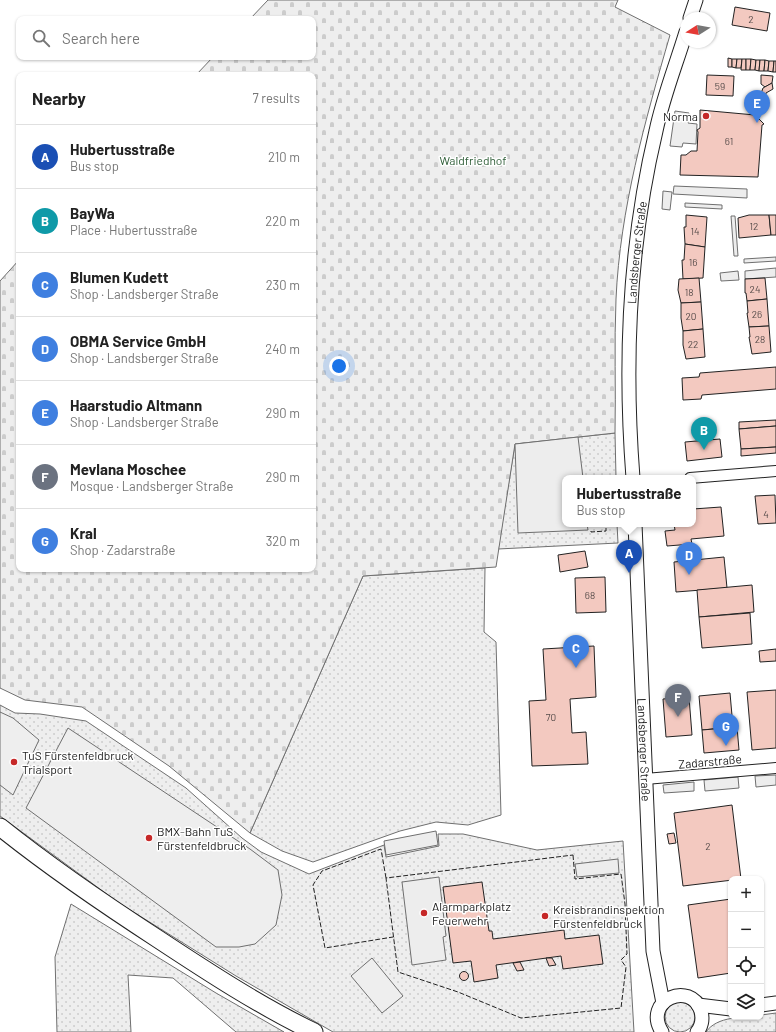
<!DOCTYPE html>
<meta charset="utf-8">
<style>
body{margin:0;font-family:Barlow,sans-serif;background:#f6f6f6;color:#222}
.controls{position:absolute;right:12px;bottom:12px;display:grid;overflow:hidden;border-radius:8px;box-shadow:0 1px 3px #0004}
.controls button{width:36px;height:36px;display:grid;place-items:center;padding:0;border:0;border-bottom:1px solid #e0e0e0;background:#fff;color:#222;font:20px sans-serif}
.compass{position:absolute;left:680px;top:12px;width:36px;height:36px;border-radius:50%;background:#fff;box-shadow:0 1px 3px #0004;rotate:259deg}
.you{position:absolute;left:339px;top:366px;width:14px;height:14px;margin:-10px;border:3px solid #fff;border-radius:50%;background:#1a73e8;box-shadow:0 0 0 6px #1a73e833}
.badge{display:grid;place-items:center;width:26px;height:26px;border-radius:50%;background:#c62828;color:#fff;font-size:13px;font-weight:700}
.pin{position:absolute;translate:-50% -33px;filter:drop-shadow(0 1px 2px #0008)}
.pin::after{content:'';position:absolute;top:21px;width:14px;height:12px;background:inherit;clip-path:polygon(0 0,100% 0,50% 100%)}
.popup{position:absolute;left:562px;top:475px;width:134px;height:52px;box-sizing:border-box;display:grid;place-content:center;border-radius:8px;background:#fff;filter:drop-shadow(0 1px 3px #0005);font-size:13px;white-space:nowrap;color:#767676}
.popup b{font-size:15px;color:#222}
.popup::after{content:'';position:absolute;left:50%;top:100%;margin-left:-8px;border:8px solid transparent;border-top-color:#fff}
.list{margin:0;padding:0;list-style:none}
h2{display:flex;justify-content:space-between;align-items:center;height:52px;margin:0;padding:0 16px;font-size:17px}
h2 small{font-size:13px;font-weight:400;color:#767676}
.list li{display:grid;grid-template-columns:26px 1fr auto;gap:12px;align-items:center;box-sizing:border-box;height:64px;padding:0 16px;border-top:1px solid #e0e0e0}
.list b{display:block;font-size:15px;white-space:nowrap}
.list p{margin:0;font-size:13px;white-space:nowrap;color:#767676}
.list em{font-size:13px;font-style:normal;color:#767676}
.icon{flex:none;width:22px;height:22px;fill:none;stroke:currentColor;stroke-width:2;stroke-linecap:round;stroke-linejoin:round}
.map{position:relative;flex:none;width:776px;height:1032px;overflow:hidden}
.search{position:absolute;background:#fff;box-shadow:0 1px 3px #0004;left:16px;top:16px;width:300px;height:44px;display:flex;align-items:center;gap:10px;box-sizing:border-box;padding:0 14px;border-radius:8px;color:#767676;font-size:15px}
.panel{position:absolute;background:#fff;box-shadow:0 1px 3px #0004;left:16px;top:72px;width:300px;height:500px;border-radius:8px}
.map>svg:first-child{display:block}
.green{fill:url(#green-dots);stroke:#6f6f6f}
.cemetery{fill:url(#cemetery-stones);stroke:#6f6f6f}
.pitch{fill:#eee;stroke:#6f6f6f}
.parking{fill:#ededed;stroke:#6f6f6f}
.building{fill:#f3c9c0;stroke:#222}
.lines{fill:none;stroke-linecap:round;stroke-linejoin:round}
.minor-casing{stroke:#222;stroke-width:12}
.tertiary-casing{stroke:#222;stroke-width:15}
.trunk-casing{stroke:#222;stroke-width:19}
.minor{stroke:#fff;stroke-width:10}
.tertiary{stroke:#fff;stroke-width:13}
.trunk{stroke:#fff;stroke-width:17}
.fence{stroke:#222;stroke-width:1;stroke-dasharray:5 2;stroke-linecap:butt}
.poi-dot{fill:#c62828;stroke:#fff;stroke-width:1.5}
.labels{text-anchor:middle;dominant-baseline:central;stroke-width:3;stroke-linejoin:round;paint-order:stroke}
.number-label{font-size:10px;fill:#564c4a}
.poi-label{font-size:12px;fill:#222;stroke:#fff;text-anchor:start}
.park-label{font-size:12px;fill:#2f5e38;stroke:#fff}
.street-label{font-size:12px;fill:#222;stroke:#fff}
</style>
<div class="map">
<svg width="776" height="1032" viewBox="0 0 776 1032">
<defs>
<pattern id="green-dots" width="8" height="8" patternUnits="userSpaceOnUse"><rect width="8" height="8" fill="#eee"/><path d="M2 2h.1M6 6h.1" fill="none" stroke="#ccc" stroke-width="1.8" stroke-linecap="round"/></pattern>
<pattern id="cemetery-stones" width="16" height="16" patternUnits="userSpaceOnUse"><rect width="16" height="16" fill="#eee"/><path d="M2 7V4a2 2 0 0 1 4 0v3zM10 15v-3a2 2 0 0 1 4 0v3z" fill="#ccc"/></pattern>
</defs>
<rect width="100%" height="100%" fill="#fff"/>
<g class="green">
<path d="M615,433L616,478H565V524H617L618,543L498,549L515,444Z"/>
<path d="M485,568L484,632L496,642L501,815L468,825L436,822L400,831L313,862L282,851L250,833L363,576Z"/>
<path d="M0,705L15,713L40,714L86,721L186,788L242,838L261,852L309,874L384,845L386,857L439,846L438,834H463L537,850L623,841L634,1032H333L236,976L119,903L0,816Z"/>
<path d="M71,904L216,993L284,1032H236L173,978L128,975L131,1032H57L55,957Z"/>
<circle cx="680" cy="1017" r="15"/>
<path d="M776,1013V1032H706C717,1016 743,1017 761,1017V1015Z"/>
</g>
<path class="cemetery" d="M268,0H618L615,7L670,35C645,121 620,209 616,299C614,344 616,389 615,433L515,444L496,567L363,576L250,833L169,766L82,707L25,700L0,688V281L19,260V569H313V75H196L213,57H313V19H250Z"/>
<g class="pitch">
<path d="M0,712L13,718L39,740L13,795L0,785Z"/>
<path d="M68,728L250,849L278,870L282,895L276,925L255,944L239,947H216L26,808Z"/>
<path d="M372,958L403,996L382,1013L351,976Z"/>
</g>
<g class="parking">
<path d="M675,111L689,113L688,123L697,124L696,144L683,143L682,147L670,146Z"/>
<path d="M674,186L747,189V198L673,194Z"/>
<path d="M663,191L672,192L670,210L662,209Z"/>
<path d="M685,203L722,205V209L685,207Z"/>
<path d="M731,216H735L738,256H734Z"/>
<path d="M776,257V261L744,263V259Z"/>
<path d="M776,268V277L745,279V271Z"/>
<path d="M738,271L739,280L721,281L720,273Z"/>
<path d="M578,437L583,478H565V524H587L588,530L518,533L515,444Z"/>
<path d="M776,775V785L756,787L755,776Z"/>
<path d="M738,777L739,788L705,791L704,780Z"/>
<path d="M694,782V791L664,793L663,785Z"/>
<path d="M436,831L438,845L386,855L384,841Z"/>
<path d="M618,859L619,873L577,877L575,864Z"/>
<path d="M439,877L446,936L443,937L446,960L412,965L402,882Z"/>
</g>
<g class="building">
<path d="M735,7L770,13L767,31L732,25Z"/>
<path d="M728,58L732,59V67H728Z"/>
<path d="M732,59H737L736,68L732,67Z"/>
<path d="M737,59H742L741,68H736Z"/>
<path d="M742,59H746V70H741Z"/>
<path d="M746,59H751L750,70H746Z"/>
<path d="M751,59L756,60L755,70H750Z"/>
<path d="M756,60H760L759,71L755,70Z"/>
<path d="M760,60H765L764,71H759Z"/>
<path d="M765,60L769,61L768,71H764Z"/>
<path d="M769,61H774L773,72L768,71Z"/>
<path d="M774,61H776V72H773Z"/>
<path d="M707,75L734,76L733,96L706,95Z"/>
<path d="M761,75L773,76L772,83L765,87L761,84Z"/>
<path d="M772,83L773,89L766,93L764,103L758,102L763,88Z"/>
<path d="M700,110L755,115L764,124L762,125L758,177L680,175L681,155H686L691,151H697L698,132L697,130L700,128Z"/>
<path d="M686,215L707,217L705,247L685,244L684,227H686Z"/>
<path d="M749,215H769L771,235L739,238L738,218Z"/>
<path d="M769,215H776V235H771Z"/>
<path d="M685,244L705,247L703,278L683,279L682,260H684Z"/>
<path d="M699,278L701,302L681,303L678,290L679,279Z"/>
<path d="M765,278L767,299L747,301L746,293H745V279Z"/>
<path d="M767,299L769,326L749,327L747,313H748L747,301Z"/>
<path d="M701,302L703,329L683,331L681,318V303Z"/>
<path d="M769,326L771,352L752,354L749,337H750L749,327Z"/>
<path d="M703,329L705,357L686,359L683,345V331Z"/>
<path d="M776,367V389L702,395L701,399L683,400L682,378L699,377L700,373Z"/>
<path d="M776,420V426L739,429V422Z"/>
<path d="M776,426V447L741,449L739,429Z"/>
<path d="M720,439L722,457L687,461L685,442Z"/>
<path d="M776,447V453L741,456V449Z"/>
<path d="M775,495L776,523L758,524L755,496Z"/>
<path d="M721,507L724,536L691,539L692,544L667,546L665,531L675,530L674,524H693V509Z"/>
<path d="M585,551L588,567L560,572L558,555Z"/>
<path d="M724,557L727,588L676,592L674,562Z"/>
<path d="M605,577L606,612L576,613L575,578Z"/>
<path d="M752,585L754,612L699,617L697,590Z"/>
<path d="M750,613L752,644L702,648L699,617Z"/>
<path d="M594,646L596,697L570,699L572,733L586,732L588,764L532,766L529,701L546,700L543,649Z"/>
<path d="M776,649V661L760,662L759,651Z"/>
<path d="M776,690V748L752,750L747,692Z"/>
<path d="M730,693L733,727L702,730L699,696Z"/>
<path d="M689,697L692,735L666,737L663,699Z"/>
<path d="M737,727L739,750L704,753L702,730Z"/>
<path d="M732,805L741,879L683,886L674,813Z"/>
<path d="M674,833L676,843L669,844L667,834Z"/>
<path d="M482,882L489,931H492L493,939L564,930L565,939L599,935L603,964L563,969L561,956L496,965L498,978L474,982L471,961L453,963L443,887Z"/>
<path d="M731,899V973L698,978L688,905Z"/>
<path d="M546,958H552L556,965L549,966Z"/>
<path d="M520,962L524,970L517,971L513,963Z"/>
<circle cx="464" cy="976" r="4.5"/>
</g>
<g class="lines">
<defs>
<g id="minor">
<path d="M690,478L776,471"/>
<path d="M645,779L776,768"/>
</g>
<g id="tertiary">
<path d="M690,18L696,0"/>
<path id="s1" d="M633,478C624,362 629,244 656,131C663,97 676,65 686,32"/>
<path id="s2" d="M635,524L653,951L663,1003"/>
<path d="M698,1005L731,1009"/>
<path d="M761,1005L776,1003"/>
<path d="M662,1032C642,1000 691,980 701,1011C703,1019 702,1026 697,1032"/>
</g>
<path id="trunk" d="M0,827C50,867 104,904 158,939C208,972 260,1006 314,1032"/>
</defs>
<use href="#minor" class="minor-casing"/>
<use href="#tertiary" class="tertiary-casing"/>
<use href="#trunk" class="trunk-casing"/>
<use href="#minor" class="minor"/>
<use href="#tertiary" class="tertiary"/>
<use href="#trunk" class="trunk"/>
<g class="fence">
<path d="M591,531V532L606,531V524"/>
<path d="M573,855L575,879L621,874L625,904L627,954L621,960L626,967L621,1008L521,1018L458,992L398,972L386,878Z"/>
<path d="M386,878L381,849L322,871L313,885L325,948L393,937"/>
</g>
</g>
<g class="poi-dot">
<circle cx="706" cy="116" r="4"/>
<circle cx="14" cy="762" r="4"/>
<circle cx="149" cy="838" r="4"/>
<circle cx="424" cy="913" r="4"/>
<circle cx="545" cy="916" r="4"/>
</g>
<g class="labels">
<g class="number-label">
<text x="751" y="19">2</text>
<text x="720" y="86">59</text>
<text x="729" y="141">61</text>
<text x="754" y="226">12</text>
<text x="695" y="231">14</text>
<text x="693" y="262">16</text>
<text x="755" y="289">24</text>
<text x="689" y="292">18</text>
<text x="757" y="314">26</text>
<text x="691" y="316">20</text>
<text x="760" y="339">28</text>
<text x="693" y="344">22</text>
<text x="766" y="514">4</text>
<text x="590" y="595">68</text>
<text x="551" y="717">70</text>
<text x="708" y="846">2</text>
</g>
<g class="poi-label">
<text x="698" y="116" text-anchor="end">Norma</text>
<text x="22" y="755">TuS Fürstenfeldbruck<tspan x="22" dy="14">Trialsport</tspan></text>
<text x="157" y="831">BMX-Bahn TuS<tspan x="157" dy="14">Fürstenfeldbruck</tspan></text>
<text x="432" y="906">Alarmparkplatz<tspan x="432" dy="14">Feuerwehr</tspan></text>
<text x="553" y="909">Kreisbrandinspektion<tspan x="553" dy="14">Fürstenfeldbruck</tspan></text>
</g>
<g class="park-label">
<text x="473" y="160">Waldfriedhof</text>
</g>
<g class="street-label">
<text stroke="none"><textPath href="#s1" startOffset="226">Landsberger Straße</textPath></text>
<text stroke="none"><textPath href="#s2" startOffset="226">Landsberger Straße</textPath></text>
<text transform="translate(710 761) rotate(-5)">Zadarstraße</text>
</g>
</g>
</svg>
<div class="controls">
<button>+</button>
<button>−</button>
<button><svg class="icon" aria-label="locate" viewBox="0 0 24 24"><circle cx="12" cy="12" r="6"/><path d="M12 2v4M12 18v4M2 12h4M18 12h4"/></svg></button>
<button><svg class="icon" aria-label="layers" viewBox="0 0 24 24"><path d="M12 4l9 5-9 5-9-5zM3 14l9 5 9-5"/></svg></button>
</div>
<svg class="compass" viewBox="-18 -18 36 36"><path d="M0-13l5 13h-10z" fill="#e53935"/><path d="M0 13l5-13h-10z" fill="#767676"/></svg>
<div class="you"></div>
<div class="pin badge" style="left:629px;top:573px;background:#1a4fb4">A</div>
<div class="popup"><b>Hubertusstraße</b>Bus stop</div>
<div class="pin badge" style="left:704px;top:450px;background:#0f9aa8">B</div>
<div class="pin badge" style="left:576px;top:668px;background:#3f7fe0">C</div>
<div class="pin badge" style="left:689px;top:575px;background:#3f7fe0">D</div>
<div class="pin badge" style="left:757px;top:123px;background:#3f7fe0">E</div>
<div class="pin badge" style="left:678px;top:717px;background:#6b7280">F</div>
<div class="pin badge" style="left:726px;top:746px;background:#3f7fe0">G</div>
<div class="search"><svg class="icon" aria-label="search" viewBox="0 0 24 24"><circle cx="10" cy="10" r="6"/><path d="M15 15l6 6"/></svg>Search here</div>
<section class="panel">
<h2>Nearby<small>7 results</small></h2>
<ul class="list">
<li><span class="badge" style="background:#1a4fb4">A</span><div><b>Hubertusstraße</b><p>Bus stop</p></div><em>210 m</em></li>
<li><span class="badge" style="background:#0f9aa8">B</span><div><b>BayWa</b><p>Place · Hubertusstraße</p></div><em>220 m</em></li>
<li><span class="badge" style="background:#3f7fe0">C</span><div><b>Blumen Kudett</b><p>Shop · Landsberger Straße</p></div><em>230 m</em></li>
<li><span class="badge" style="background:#3f7fe0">D</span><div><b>OBMA Service GmbH</b><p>Shop · Landsberger Straße</p></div><em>240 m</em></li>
<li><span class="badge" style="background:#3f7fe0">E</span><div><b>Haarstudio Altmann</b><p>Shop · Landsberger Straße</p></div><em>290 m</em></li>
<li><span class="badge" style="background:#6b7280">F</span><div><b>Mevlana Moschee</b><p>Mosque · Landsberger Straße</p></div><em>290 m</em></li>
<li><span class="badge" style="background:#3f7fe0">G</span><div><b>Kral</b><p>Shop · Zadarstraße</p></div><em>320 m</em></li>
</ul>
</section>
</div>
